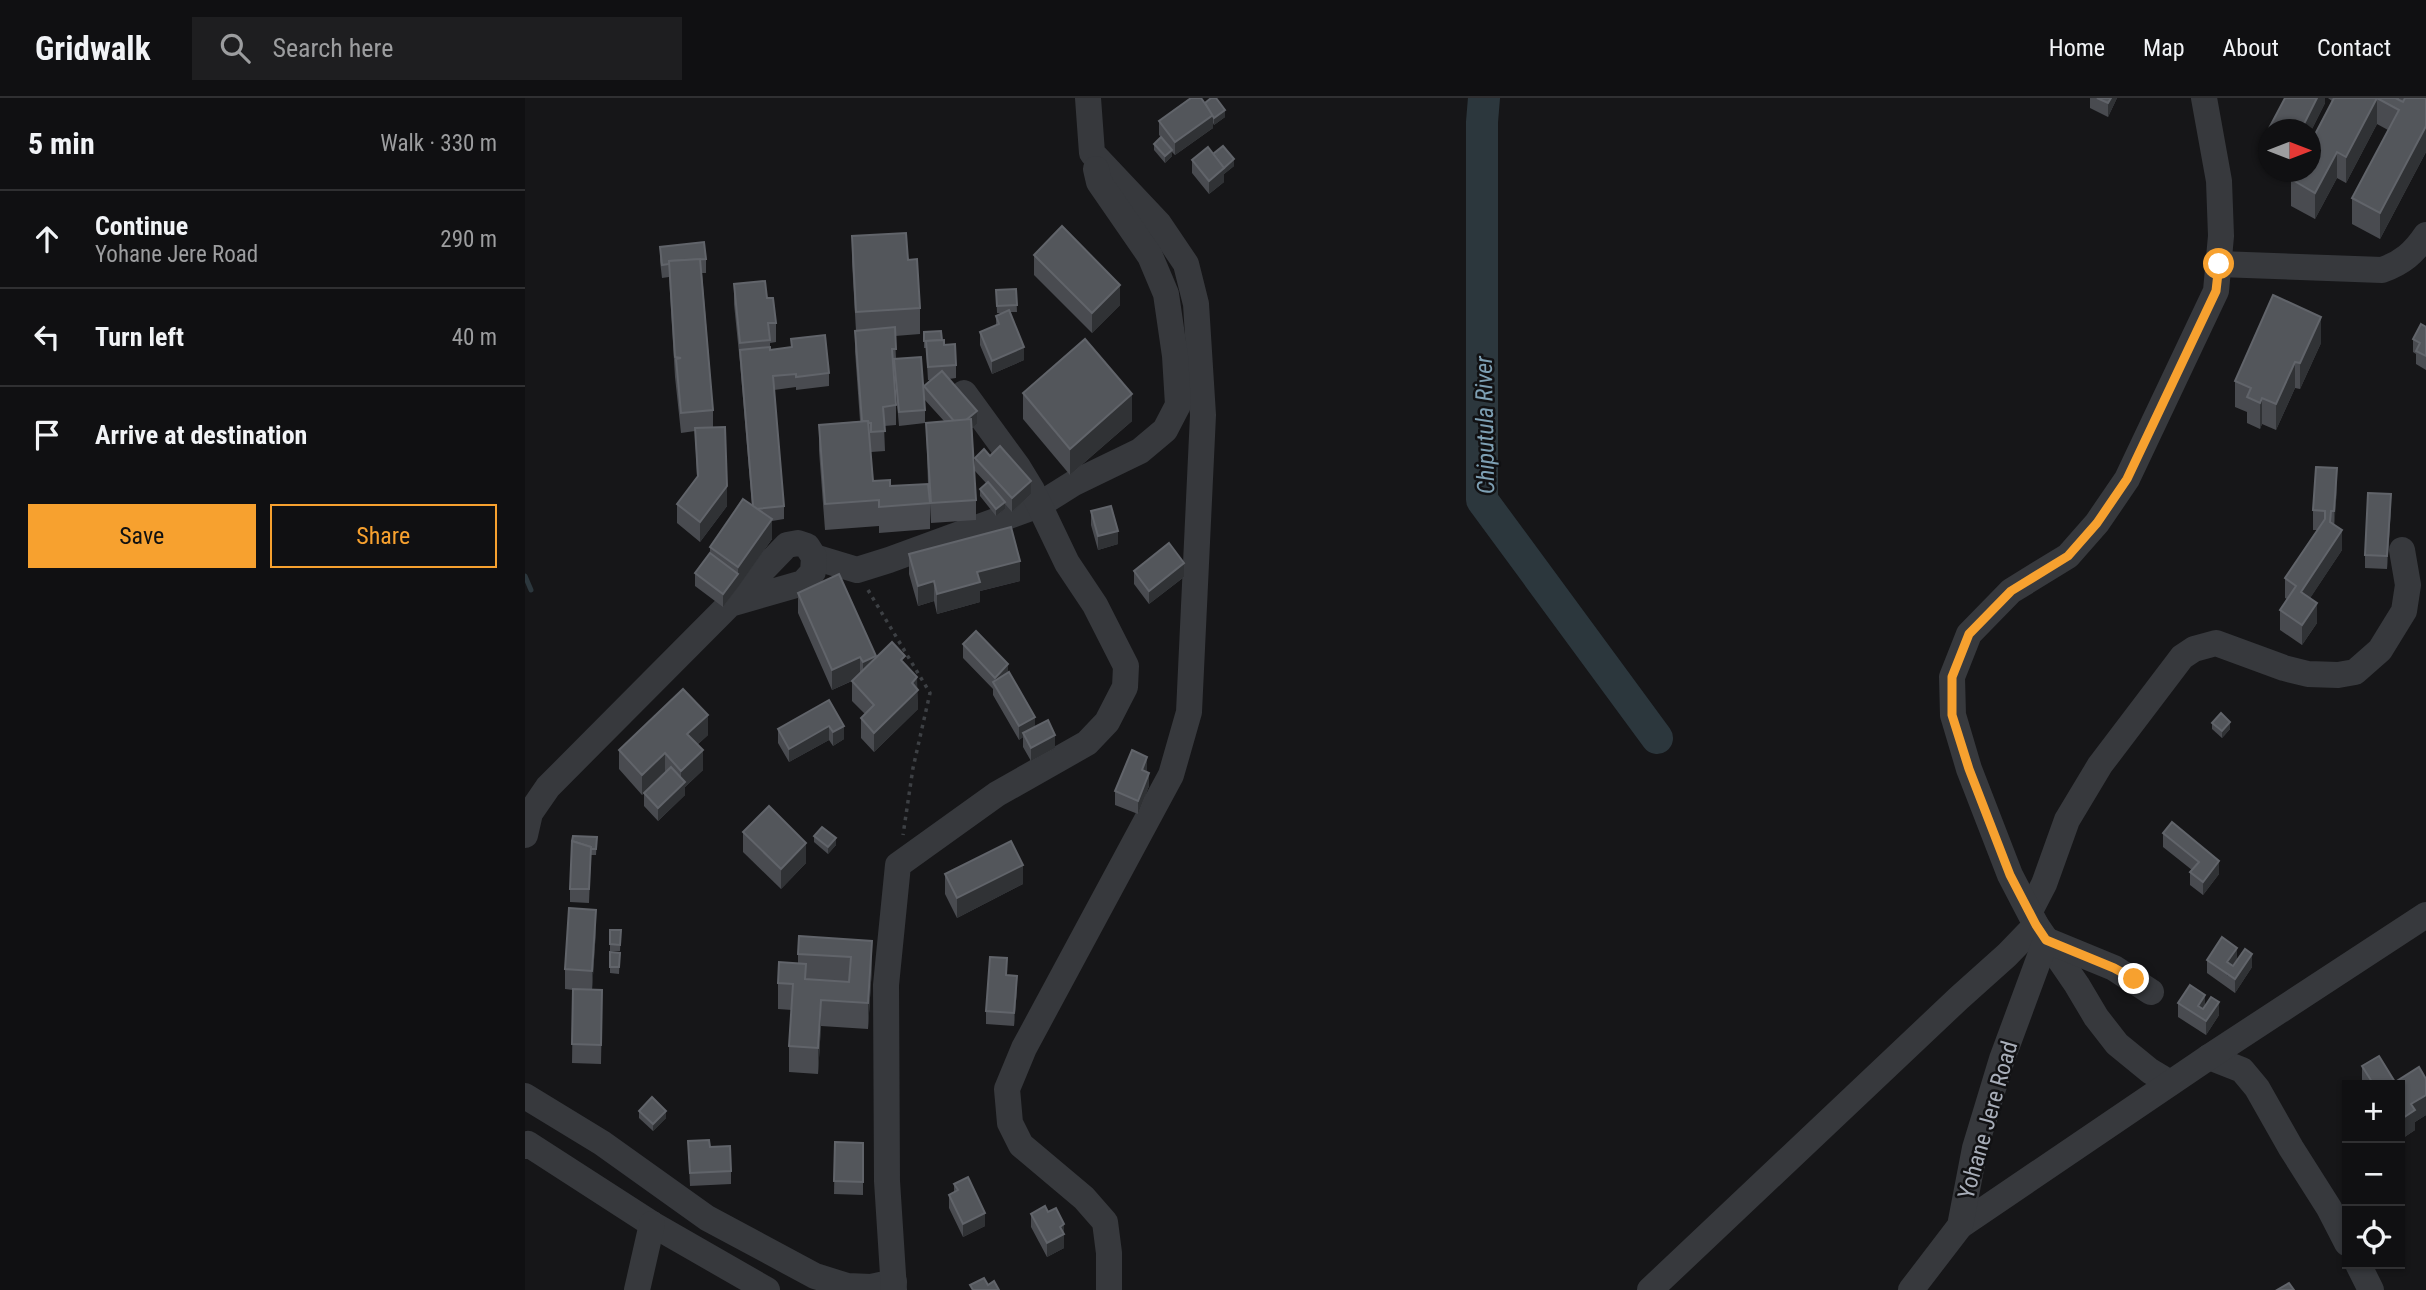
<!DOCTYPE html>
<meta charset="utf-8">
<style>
body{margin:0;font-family:"Roboto Condensed",sans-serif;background:#1e1e20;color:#f1f3f6}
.controls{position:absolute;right:21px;bottom:21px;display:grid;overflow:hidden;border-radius:0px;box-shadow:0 2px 5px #0004}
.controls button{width:63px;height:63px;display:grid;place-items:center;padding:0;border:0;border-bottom:2px solid #303032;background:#101012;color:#f1f3f6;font:35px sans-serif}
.compass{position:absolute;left:1733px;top:21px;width:63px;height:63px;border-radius:50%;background:#101012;box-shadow:0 2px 5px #0004;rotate:90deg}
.stop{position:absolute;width:21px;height:21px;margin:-16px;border:5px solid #f7a12f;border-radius:50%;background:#fff}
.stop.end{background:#f7a12f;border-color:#fff;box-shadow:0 2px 7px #0008}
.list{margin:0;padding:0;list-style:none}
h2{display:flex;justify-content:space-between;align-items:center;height:91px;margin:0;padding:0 28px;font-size:30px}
h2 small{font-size:23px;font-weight:400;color:#9c9d9f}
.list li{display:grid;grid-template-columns:46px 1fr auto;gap:21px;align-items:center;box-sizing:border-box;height:98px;padding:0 28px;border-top:2px solid #303032}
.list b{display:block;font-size:26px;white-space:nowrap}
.list p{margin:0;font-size:23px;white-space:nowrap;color:#9c9d9f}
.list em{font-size:23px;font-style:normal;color:#9c9d9f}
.actions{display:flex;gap:14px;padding:21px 28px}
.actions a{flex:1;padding:16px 0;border:2px solid #f7a12f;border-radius:0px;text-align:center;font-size:24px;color:#f7a12f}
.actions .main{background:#f7a12f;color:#111}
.icon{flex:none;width:38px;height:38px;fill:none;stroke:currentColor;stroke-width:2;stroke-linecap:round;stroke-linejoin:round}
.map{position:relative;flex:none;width:1901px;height:1192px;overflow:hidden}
header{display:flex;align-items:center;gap:42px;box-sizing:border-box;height:98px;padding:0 35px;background:#101012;border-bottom:2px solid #303032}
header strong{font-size:33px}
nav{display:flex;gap:38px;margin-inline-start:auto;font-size:24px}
.search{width:490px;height:63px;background:#1e1e20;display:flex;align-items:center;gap:18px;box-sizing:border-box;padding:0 24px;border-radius:0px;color:#9c9d9f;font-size:26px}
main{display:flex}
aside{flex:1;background:#101012}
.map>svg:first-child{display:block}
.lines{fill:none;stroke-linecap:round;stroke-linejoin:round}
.stream{stroke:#2c373d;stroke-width:5}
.river{stroke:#2c373d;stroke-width:32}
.path{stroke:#3d4044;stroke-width:3.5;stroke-dasharray:3.5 5;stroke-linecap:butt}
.minor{stroke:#37393d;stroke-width:26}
.wall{fill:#494b50}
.shaded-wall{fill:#303235}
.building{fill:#53565b;stroke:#61646a;stroke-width:2}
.route{stroke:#f7a12f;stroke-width:9}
.labels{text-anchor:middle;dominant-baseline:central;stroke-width:5;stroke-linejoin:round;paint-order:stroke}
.street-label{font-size:23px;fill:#a8aeb9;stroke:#111113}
.water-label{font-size:24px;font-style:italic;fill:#7ea0b4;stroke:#111113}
</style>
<header>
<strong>Gridwalk</strong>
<div class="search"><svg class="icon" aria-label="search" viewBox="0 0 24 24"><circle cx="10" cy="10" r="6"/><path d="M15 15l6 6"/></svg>Search here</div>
<nav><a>Home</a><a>Map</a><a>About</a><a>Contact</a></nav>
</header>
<main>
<aside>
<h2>5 min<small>Walk · 330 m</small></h2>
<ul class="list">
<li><svg class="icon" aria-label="ahead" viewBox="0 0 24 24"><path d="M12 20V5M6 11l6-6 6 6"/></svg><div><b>Continue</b><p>Yohane Jere Road</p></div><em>290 m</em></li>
<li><svg class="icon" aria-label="left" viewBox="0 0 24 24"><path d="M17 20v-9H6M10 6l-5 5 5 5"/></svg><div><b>Turn left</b></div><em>40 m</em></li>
<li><svg class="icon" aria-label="arrive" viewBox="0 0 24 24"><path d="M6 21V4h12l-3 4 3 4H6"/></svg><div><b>Arrive at destination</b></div></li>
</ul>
<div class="actions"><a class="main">Save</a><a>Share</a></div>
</aside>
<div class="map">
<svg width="1901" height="1192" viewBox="0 0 1901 1192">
<rect width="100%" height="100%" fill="#161618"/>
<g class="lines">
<path class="stream" d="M0,478L6,492"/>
<path class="river" d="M959,0L957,24V402L1132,640"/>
<path class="path" d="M343,492L405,595L388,670L378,737"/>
<g class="minor">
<path d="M563,0L567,55L634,126L661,166L671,206L678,317L664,614L646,677L499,950L482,991L485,1025L496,1047L559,1100L580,1124L584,1155V1192"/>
<path d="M1694,166L1857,172C1877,165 1889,155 1901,137"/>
<path d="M289,459L332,472L364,462L514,407L549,385L615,353L640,332L653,307L650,258L641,196L625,158L574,84L571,71"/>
<path d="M0,737L5,715L23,689L205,506L278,485L288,474L289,459L282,448L273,445L262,447L205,506"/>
<path d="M1505,813L1519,786L1542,722L1575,667L1657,559L1669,551L1691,545L1759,570L1783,576L1813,577L1830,574L1855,552L1879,513L1883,487L1877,452"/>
<path d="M1684,959L1717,972L1732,990L1766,1050L1804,1110L1822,1145"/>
<path d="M1645,985L1625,973L1592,946L1571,919L1552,887L1511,827L1485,777L1444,671L1428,617L1427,579L1444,536L1486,493L1543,458L1572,425L1602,381L1691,193L1696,138L1694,83L1679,0"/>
<path d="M0,998L77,1045L182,1120L290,1178L322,1188L346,1189L369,1184"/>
<path d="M0,1048L3,1046L127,1126L242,1192"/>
<path d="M1435,1128L1684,959L1901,817"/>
<path d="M1833,1166L1846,1192"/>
<path d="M112,1192L127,1126"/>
<path d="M369,1192L362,1083L361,887L373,767L472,696L562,645L582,624L600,589L601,568L570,507L542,465L507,392L493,369L439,295"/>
<path d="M1125,1192L1434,900L1482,857L1511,827"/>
<path d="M1386,1192L1435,1128L1450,1050L1477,961L1521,842L1589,870L1626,894"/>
</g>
</g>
<g class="wall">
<path d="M1565,0H1592L1583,19L1565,10Z"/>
<path d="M1760,0H1800V5L1786,33V32H1744V54L1742,53V34Z"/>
<path d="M1803,0H1901V54L1855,141L1827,126V100L1863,32L1852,26L1821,85L1812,80L1790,121L1766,108V81L1807,3Z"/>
<path d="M680,5L700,19L689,27L688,25V30L650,57L647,54V58L640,65L629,52V46L636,39L634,37V23Z"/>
<path d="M688,56L709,68L699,76V84L684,96L667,75V62Z"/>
<path d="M327,138L383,162L395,210V236L370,238L371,261L400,312V325L374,328L369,271H368L371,307V327L359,328L360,353L346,354L345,345L348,383L365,388L403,386L401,325L419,323L399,301V288L405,282H403L401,250H399V234L417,242L431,267V280L424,281L452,326L447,330L451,402V422L406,425L405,406V431L354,435V428L300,432L294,353V327L335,323L330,253L331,233L327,164Z"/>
<path d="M135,149L181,161V175H177L188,312V329L202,408L175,444L152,425V406L172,379L170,333L156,335L150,279L144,179L137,180L135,163Z"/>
<path d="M509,157L595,207L567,235L509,177Z"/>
<path d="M209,186L242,200L251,225V244L245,245V252L266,250V241L304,275V288L271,292V289L249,292L259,408V421L247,423V441L198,509L170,488V475L185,455V449L227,407L215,265L209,206Z"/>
<path d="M491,191L492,214H485L499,262L467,276L455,247V234L471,227V218L478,215H472L471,192Z"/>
<path d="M1901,229V272L1891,266V256L1888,254V241Z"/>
<path d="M1796,245L1775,291L1770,290L1751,332L1737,326L1735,331L1722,325V314L1710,309V283Z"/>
<path d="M498,295L607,323L545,377L498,321Z"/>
<path d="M465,358L506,396L487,414L480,406V411L471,418L455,398V391L461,385L450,373V360Z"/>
<path d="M1812,390L1809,427L1817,452L1785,500L1792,525L1777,547L1755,532V512L1762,501L1760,500V480L1792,432H1788V412Z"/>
<path d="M1866,410L1862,471L1840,470V457Z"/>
<path d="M566,413L593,446L573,452L566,427Z"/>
<path d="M384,456L495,483L455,493V504L412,516L409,503L393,508L384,476Z"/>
<path d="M609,473L659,479L624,506L609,486Z"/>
<path d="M273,495L351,558L380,566L392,591L393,611L349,654L336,640V620L340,616L327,603V583L307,592L273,515Z"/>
<path d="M438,546L483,575L510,629L530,650L506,663L498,649V639L494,642L468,597V591L438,560Z"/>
<path d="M304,602L319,641L308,648L304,642L264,664L253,645V631Z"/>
<path d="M1687,625L1705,631L1697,640L1687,631Z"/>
<path d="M183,637L172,647L178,672L160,689V697L133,723L119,708V695L117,697L94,671V652Z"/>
<path d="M622,672L624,688L613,716L590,707V693Z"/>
<path d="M218,734L281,765L256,791L218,754Z"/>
<path d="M1638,735L1694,776L1678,797L1665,787V774L1667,772L1638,749Z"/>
<path d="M289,738L311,747L303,756L289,744Z"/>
<path d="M72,739L71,757H66L64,805L45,804V791Z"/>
<path d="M420,776L498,786L432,820L420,796Z"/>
<path d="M71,832L67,892L77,912L76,966L47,965L48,892L40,891V871Z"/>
<path d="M85,832H96L95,853H85Z"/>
<path d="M347,843V869L343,931L296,928L293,976L264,974V948L267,912L253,911V885L273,865V856Z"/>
<path d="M85,854L95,855L94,876L85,875Z"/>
<path d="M1682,862L1712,863L1727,869L1710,895L1682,875Z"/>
<path d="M482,877L492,891L489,928L461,926V913Z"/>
<path d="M1653,905L1680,907L1694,917L1681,937L1653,919Z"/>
<path d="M1837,968L1870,984L1901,981V1017L1890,1024V1032L1875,1042V987H1837Z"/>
<path d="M114,1013L141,1020L128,1033L114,1020Z"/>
<path d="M163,1043L185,1049L206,1073V1086L165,1088Z"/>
<path d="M310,1044L338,1045V1097L309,1096Z"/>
<path d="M429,1086L460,1128L438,1139L424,1110V1097L429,1094Z"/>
<path d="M523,1114L539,1126V1150L522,1159L506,1129V1116Z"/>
</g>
<g class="shaded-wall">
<path d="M1586,0H1592L1583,19V5Z"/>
<path d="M1792,0H1800V5L1786,33V32H1776Z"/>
<path d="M1852,0V26L1821,85V59Z"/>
<path d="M700,12V19L689,27V20Z"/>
<path d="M688,17V30L650,57V44Z"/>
<path d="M1901,28V54L1855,141V115Z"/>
<path d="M647,52V58L640,65V58Z"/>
<path d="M1812,54V80L1790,121V95Z"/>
<path d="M709,61V68L699,76V84L684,96V83Z"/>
<path d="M595,187V207L567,235V215Z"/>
<path d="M1796,219V245L1775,291V265Z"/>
<path d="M499,249V262L467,276V263Z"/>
<path d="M1770,264V290L1751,332V306Z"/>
<path d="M607,296V323L545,377V351Z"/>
<path d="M1737,300V326L1735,331V305Z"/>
<path d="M452,313V326L434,341V328Z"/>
<path d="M1812,370V390L1809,433V413Z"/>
<path d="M506,383V396L487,414V400Z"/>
<path d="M202,388V408L175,444V424Z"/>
<path d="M1866,396V410L1862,471V458Z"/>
<path d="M480,404V411L471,418V411Z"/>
<path d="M247,421V441L213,489V469Z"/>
<path d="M1817,432V452L1776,514V494Z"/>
<path d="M593,433V446L573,452V438Z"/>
<path d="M495,463V483L455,493V504L412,516V496L452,474Z"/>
<path d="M659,465V479L624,506V493Z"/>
<path d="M213,476V489L198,509V496Z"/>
<path d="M409,483V503L393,508V488Z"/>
<path d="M1792,505V525L1777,547V527Z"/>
<path d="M351,558V578L338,584V564Z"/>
<path d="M335,559V579L307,592V572Z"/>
<path d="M483,566V580L470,587V580Z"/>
<path d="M392,579L393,611L349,654V635L387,585Z"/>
<path d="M183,617V637L162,656V636Z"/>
<path d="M510,619V632L498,635V639L494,642V628Z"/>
<path d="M1705,624V631L1697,640V633Z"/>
<path d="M304,628V642L264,664V651Z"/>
<path d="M319,628V641L308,648V634Z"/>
<path d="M530,637V650L506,663V650Z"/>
<path d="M178,652V672L160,689V697L133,723V710L156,687V673Z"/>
<path d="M140,655V675L117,697V677Z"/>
<path d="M622,659V672L617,685V672Z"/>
<path d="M624,675V688L613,716V703Z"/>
<path d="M311,740V747L303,756V749Z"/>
<path d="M281,745V765L256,791V771Z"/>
<path d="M1694,763V776L1678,797V784Z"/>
<path d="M498,767V786L432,820V800Z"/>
<path d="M71,812V832L67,893V873Z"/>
<path d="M347,843V869L343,931V905Z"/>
<path d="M1712,850V863L1702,878V864Z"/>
<path d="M1727,856V869L1710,895V881Z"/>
<path d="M492,878V891L489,928V915Z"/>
<path d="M1680,897V910L1675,919L1673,908Z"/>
<path d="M296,902V928L293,976V950Z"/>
<path d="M1694,904V917L1681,937V923Z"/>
<path d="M1901,997V1017L1890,1024V1032L1875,1042V1022L1886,1006Z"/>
<path d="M141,1013V1020L128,1033V1026Z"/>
<path d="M460,1115V1128L438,1139V1126Z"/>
<path d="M539,1126V1150L522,1159V1145L535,1129Z"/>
</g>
<g class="building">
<path d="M666,0H676L688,17L650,44L634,23Z"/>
<path d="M686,0H691L700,12L689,20L680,5Z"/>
<path d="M1572,0H1586L1583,5Z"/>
<path d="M1760,0H1792L1776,32H1744V34H1742Z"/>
<path d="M1809,0H1852L1821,59L1812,54L1790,95L1766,81L1770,74H1786V44Z"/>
<path d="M1852,0H1873L1872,1L1878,4L1880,0H1901V28L1855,115L1827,100L1874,12Z"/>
<path d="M636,39L647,52L640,58L629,46Z"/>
<path d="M698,48L709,61L699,70L688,56Z"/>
<path d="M683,49L699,70L684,83L667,62Z"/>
<path d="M537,128L595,187L567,215L509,157Z"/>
<path d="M381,135L383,162L392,161L395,210L331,214L327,138Z"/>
<path d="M179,144L181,161L144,163V166L137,167L135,149Z"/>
<path d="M175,161L188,312L156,315L151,261L156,260L150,259L144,163Z"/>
<path d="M240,183L242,200H248L251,225H243L245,242L215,245L209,186Z"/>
<path d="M491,191L492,207L472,208L471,192Z"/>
<path d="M1748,197L1796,219L1775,265L1770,264L1751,306L1737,300L1735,305L1722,299L1726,290L1710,283Z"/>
<path d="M484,212L499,249L467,263L455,234L474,226L471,218Z"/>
<path d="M1896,226L1901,229V258L1891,253L1895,245L1888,241Z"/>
<path d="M370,229L371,251H367L371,307L358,309L360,333L346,334V325H344L343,323H337L330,233Z"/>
<path d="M416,233L417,242L399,243V234Z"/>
<path d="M300,237L304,275L271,279V276L248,278L259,408L231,411L228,408L215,252L245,249V252L267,249L266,241Z"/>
<path d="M560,241L607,296L545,351L498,295Z"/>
<path d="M419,242V247L430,246L431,267L403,269L401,243Z"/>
<path d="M396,259L400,312L374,314L369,261Z"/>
<path d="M417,273L452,313L441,322L429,323L399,288Z"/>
<path d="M446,321L451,402L406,405L401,325Z"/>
<path d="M343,323L348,383L365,382V388L403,386L405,405L354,409V402L300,406L294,327Z"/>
<path d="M200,329L202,388L175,424L152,406L173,378L170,330Z"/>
<path d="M475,348L506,383L487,400L450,360L459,351L465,358Z"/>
<path d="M1791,369L1812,370L1809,413H1806L1805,424L1817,432L1776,494L1792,505L1777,527L1755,512L1771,488L1760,480L1800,421V413L1788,412Z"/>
<path d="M463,384L480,404L471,411L455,391Z"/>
<path d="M1843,395L1866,396L1862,458L1840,457Z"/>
<path d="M218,401L247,421L213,469L185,449Z"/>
<path d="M586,408L593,433L573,438L566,413Z"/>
<path d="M486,429L495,463L452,474L455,484L412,496L409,483L393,488L384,456Z"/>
<path d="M644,445L659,465L624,493L609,473Z"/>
<path d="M185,455L213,476L198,496L170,475Z"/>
<path d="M314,476L351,558L338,564L335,559L307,572L273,495Z"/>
<path d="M451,533L483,566L470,580L438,546Z"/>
<path d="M367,544L380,558L376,562L392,579L387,585L393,592L349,635L336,620L349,607L327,583Z"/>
<path d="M484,574L510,619L494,628L468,584Z"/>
<path d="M158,591L183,617L162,636L178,652L156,673L140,655L117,677L94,652Z"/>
<path d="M304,602L319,628L308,634L304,628L264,651L253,631Z"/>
<path d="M1696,615L1705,624L1697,633L1687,625Z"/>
<path d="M523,622L530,637L506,650L498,635Z"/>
<path d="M607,652L622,659L617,672L624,675L613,703L590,693Z"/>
<path d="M146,669L160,684L133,710L119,695Z"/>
<path d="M244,708L281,745L256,771L218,734Z"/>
<path d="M1647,724L1694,763L1678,784L1665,774L1674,764L1638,735Z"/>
<path d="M297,729L311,740L303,749L289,738Z"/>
<path d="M48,738L72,739L71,751H66V749L47,743Z"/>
<path d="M47,743L66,749L64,791H45Z"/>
<path d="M486,743L498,767L432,800L420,776Z"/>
<path d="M44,810L71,812L67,873L40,871Z"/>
<path d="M85,832H96L95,847L85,846Z"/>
<path d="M274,838L347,843L343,905L296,902L293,950L264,948L268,886L253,885L254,864L281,866L280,881L324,884L326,859L273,856Z"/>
<path d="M1697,839L1712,850L1702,864L1708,868L1720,851L1727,856L1710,881L1682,862Z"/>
<path d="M85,854L95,855L94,869H85Z"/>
<path d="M465,859L482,860L481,877L492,878L489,915L461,913Z"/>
<path d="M1665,887L1680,897L1673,908L1678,911L1686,899L1694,904L1681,923L1653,905Z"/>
<path d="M48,891L77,892L76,947L47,946Z"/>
<path d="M1854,958L1870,984L1894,969L1901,981V997L1886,1006L1890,1012L1875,1022V987H1849L1837,968Z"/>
<path d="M127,999L141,1013L128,1026L114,1013Z"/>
<path d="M184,1042L185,1049L205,1048L206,1073L165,1075L163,1043Z"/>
<path d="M310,1044L338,1045V1084L309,1083Z"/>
<path d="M443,1079L460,1115L438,1126L424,1097L433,1092L429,1086Z"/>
<path d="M520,1108L523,1114L531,1110L539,1126L535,1129L539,1136L522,1145L506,1116Z"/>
<path d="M459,1180L463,1187L469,1183L474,1192H448L445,1187Z"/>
<path d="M1764,1185L1769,1192H1752Z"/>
</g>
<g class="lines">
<path class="route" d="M1609,881L1589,870L1521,842L1511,827L1485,777L1444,671L1427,617V579L1444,536L1486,493L1543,458L1572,425L1602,381L1691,193L1694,166"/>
</g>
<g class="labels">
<g class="street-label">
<text transform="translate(1463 1022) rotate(-74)">Yohane Jere Road</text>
</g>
<g class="water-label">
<text transform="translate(960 327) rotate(-91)">Chiputula River</text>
</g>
</g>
</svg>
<div class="controls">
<button>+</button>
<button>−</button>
<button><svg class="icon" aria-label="locate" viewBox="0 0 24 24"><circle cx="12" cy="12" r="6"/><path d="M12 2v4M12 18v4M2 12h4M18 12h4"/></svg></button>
</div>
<svg class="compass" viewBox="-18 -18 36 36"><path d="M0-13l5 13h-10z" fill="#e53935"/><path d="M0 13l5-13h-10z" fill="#9c9d9f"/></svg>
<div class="stop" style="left:1694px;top:166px"></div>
<div class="stop end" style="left:1609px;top:881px"></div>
</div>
</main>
